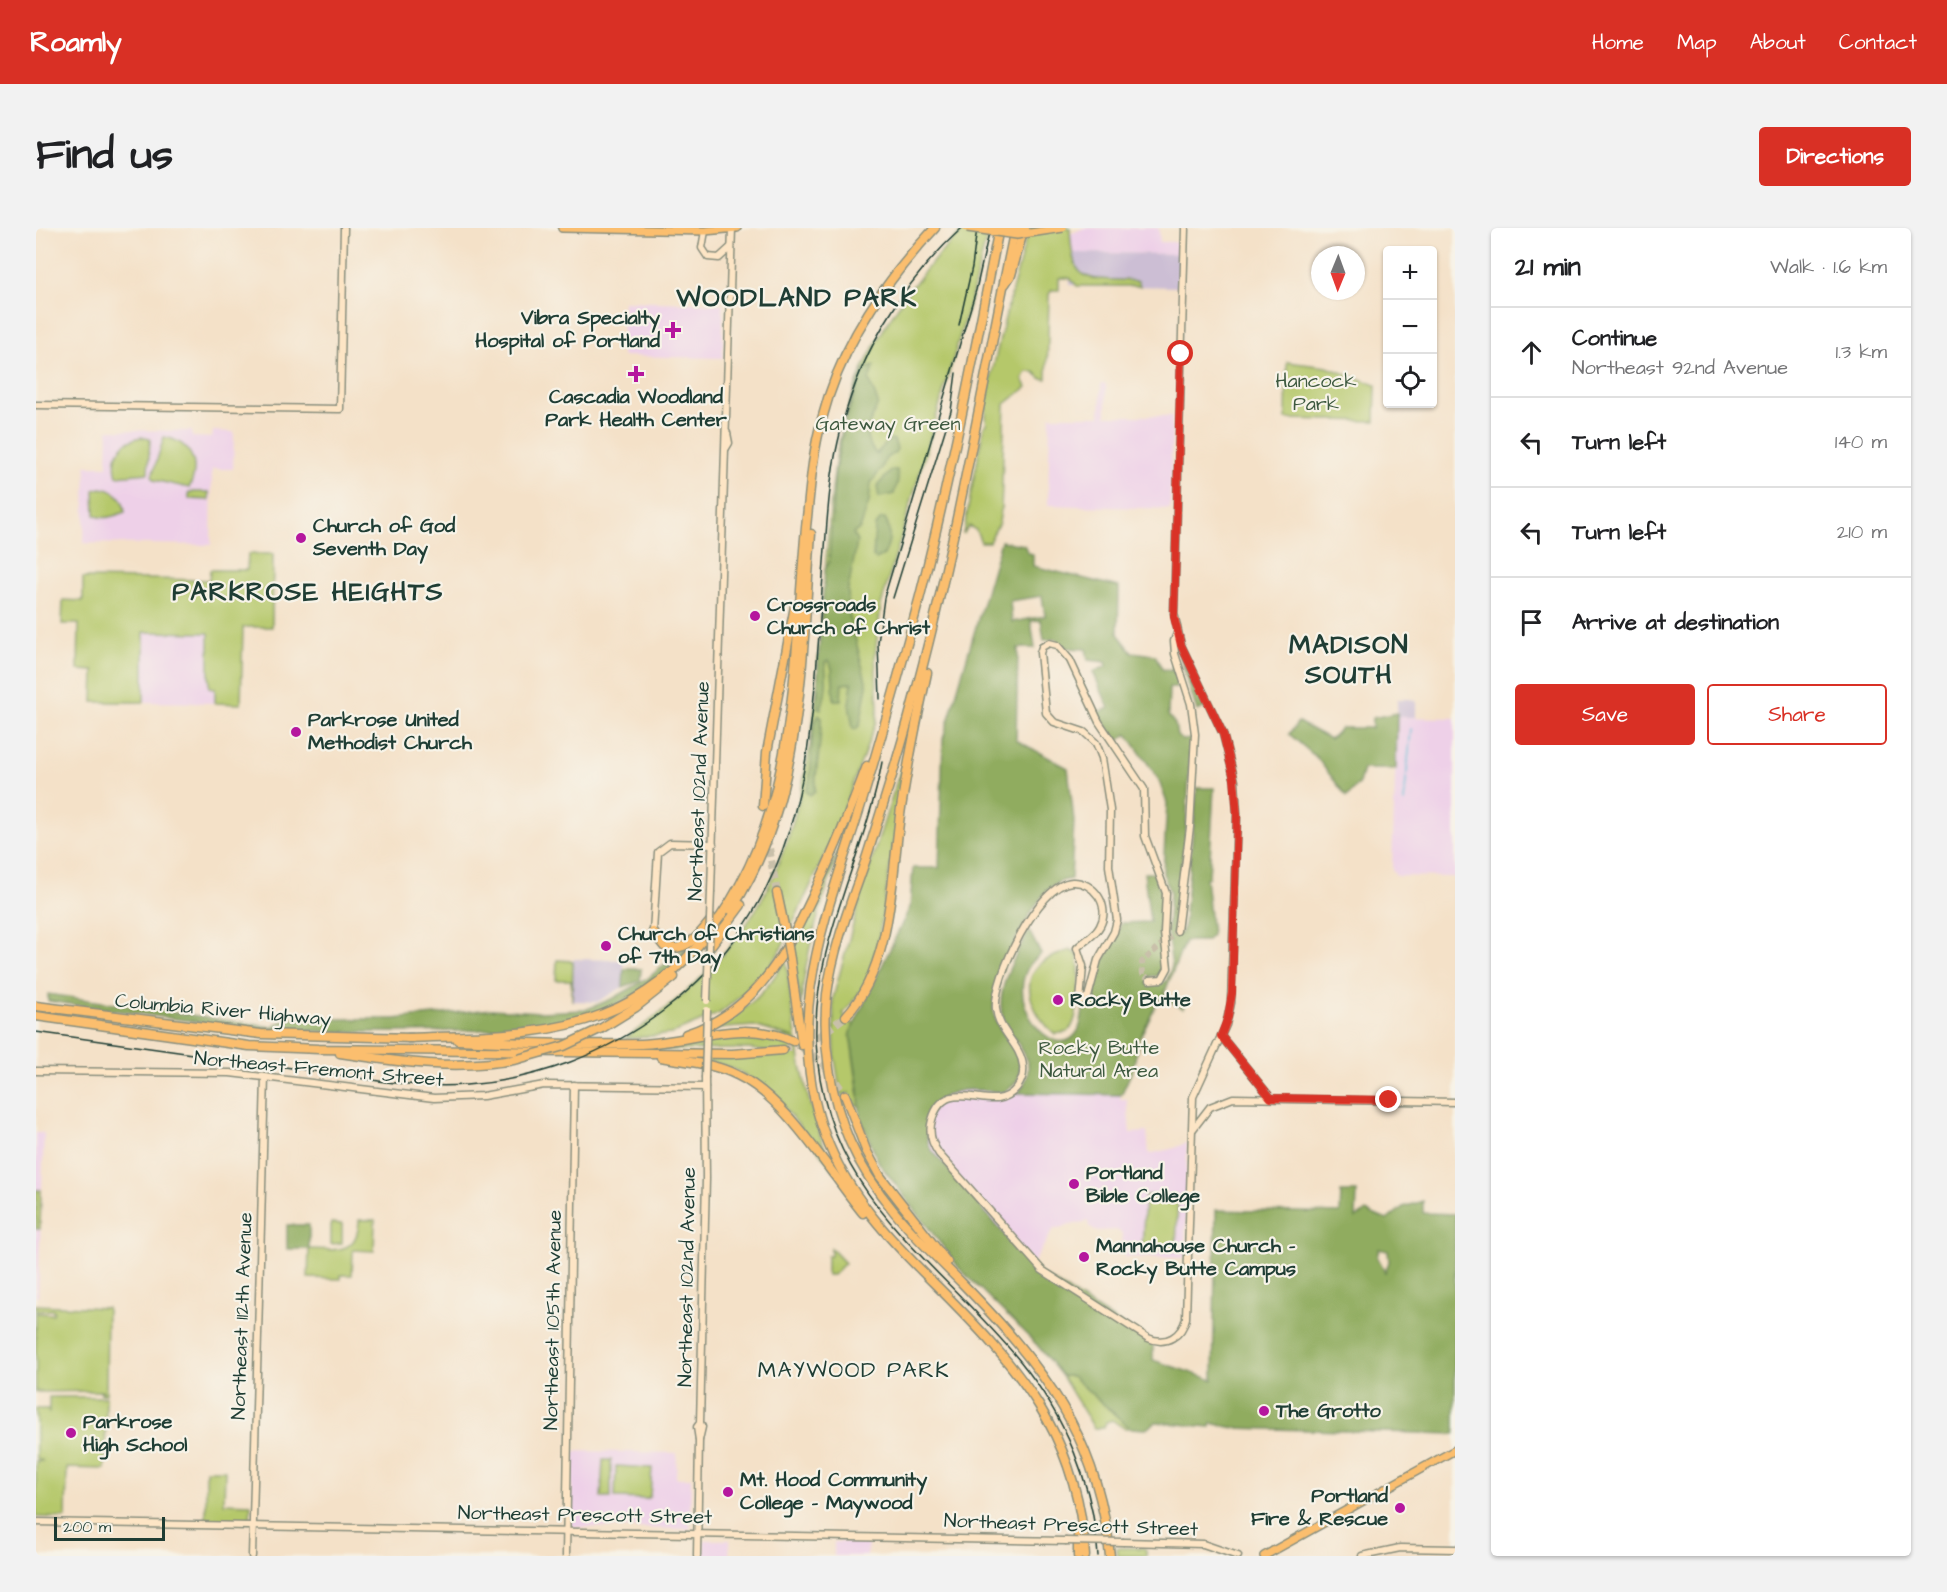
<!DOCTYPE html>
<meta charset="utf-8">
<style>
body{margin:0;font-family:"Architects Daughter",sans-serif;background:#f2f2f2;color:#202124}
.controls{position:absolute;right:18px;top:18px;display:grid;overflow:hidden;border-radius:6px;box-shadow:0 2px 4px #0004}
.controls button{width:54px;height:54px;display:grid;place-items:center;padding:0;border:0;border-bottom:2px solid #e0e0e0;background:#fff;color:#202124;font:30px sans-serif}
.compass{position:absolute;left:1275px;top:18px;width:54px;height:54px;border-radius:50%;background:#fff;box-shadow:0 2px 4px #0004;rotate:181deg}
.scale{position:absolute;left:18px;bottom:15px;width:111px;box-sizing:border-box;padding-left:6px;border:3px solid #1f3d34;border-top:0;font-size:16px;line-height:21px;white-space:nowrap;color:#1f3d34;-webkit-text-stroke:4px #f7f3e8;paint-order:stroke}
.stop{position:absolute;width:18px;height:18px;margin:-14px;border:4px solid #d93025;border-radius:50%;background:#fff}
.stop.end{background:#d93025;border-color:#fff;box-shadow:0 2px 6px #0008}
.list{margin:0;padding:0;list-style:none}
h2{display:flex;justify-content:space-between;align-items:center;height:78px;margin:0;padding:0 24px;font-size:26px}
h2 small{font-size:20px;font-weight:400;color:#757577}
.list li{display:grid;grid-template-columns:39px 1fr auto;gap:18px;align-items:center;box-sizing:border-box;height:90px;padding:0 24px;border-top:2px solid #e0e0e0}
.list b{display:block;font-size:22px;white-space:nowrap}
.list p{margin:0;font-size:20px;white-space:nowrap;color:#757577}
.list em{font-size:20px;font-style:normal;color:#757577}
.actions{display:flex;gap:12px;padding:18px 24px}
.actions a{flex:1;padding:14px 0;border:2px solid #d93025;border-radius:6px;text-align:center;font-size:21px;color:#d93025}
.actions .main{background:#d93025;color:#fff}
.icon{flex:none;width:33px;height:33px;fill:none;stroke:currentColor;stroke-width:2;stroke-linecap:round;stroke-linejoin:round}
.map{position:relative;flex:none;width:1419px;height:1328px;overflow:hidden;border-radius:6px}
header{display:flex;align-items:center;gap:36px;box-sizing:border-box;height:84px;padding:0 30px;background:#d93025;color:#fff}
header strong{font-size:28px}
nav{display:flex;gap:33px;margin-inline-start:auto;font-size:21px}
.intro{display:flex;align-items:center;justify-content:space-between;box-sizing:border-box;height:144px;padding:0 36px}
h1{margin:0;font-size:42px}
.button{padding:15px 27px;border-radius:6px;background:#d93025;color:#fff;font-size:21px;font-weight:700}
main{display:flex;gap:36px;padding:0 36px}
aside{flex:1;background:#fff;border-radius:6px;box-shadow:0 2px 4px #0004}
.map>svg:first-child{display:block}
.built{fill:#eed0e8}
.industrial{fill:#ccbed4}
.green{fill:#b5c86b;stroke:#6a8250;stroke-width:1.5}
.forest{fill:#90ac5f;stroke:#58744a;stroke-width:1.5;fill-rule:evenodd}
.lines{fill:none;stroke-linecap:round;stroke-linejoin:round}
.stream{stroke:#58bfd5;stroke-width:1.5}
.secondary-tunnel{stroke:#c9c0aa;stroke-width:6;stroke-dasharray:6 3;stroke-linecap:butt}
.highway-tunnel{stroke:#c9c0aa;stroke-width:8;stroke-dasharray:8 4;stroke-linecap:butt}
.secondary-casing{stroke:#8a8f7e;stroke-width:9}
.primary-casing{stroke:#8a8f7e;stroke-width:10}
.highway-casing{stroke:#8a8f7e;stroke-width:11}
.secondary{stroke:#fde5c5;stroke-width:6}
.primary{stroke:#fbbe6e;stroke-width:7}
.highway{stroke:#fbbe6e;stroke-width:8}
.tram{stroke:#1f3d34;stroke-width:1.5}
.rail{stroke:#1f3d34;stroke-width:1.5}
.secondary-bridge-casing{stroke:#8a8f7e;stroke-width:9;stroke-linecap:butt}
.primary-bridge-casing{stroke:#8a8f7e;stroke-width:10;stroke-linecap:butt}
.highway-bridge-casing{stroke:#8a8f7e;stroke-width:11;stroke-linecap:butt}
.secondary-bridge{stroke:#fde5c5;stroke-width:6}
.primary-bridge{stroke:#fbbe6e;stroke-width:7}
.highway-bridge{stroke:#fbbe6e;stroke-width:8}
.route{stroke:#d93025;stroke-width:8}
.poi-dot{fill:#b5179e;stroke:#f7f3e8;stroke-width:2}
.labels{text-anchor:middle;dominant-baseline:central;stroke-width:4.5;stroke-linejoin:round;paint-order:stroke}
.poi-label{font-size:20px;font-weight:bold;fill:#1f3d34;stroke:#f7f3e8;text-anchor:start}
.park-label{font-size:20px;fill:#3d593f;stroke:#f7f3e8}
.street-label{font-size:20px;fill:#1f3d34;stroke:#f7f3e8}
.quarter-label{font-size:22px;letter-spacing:1.5px;fill:#1f3d34;stroke:#f7f3e8}
.district-label{font-size:26px;font-weight:bold;letter-spacing:1.5px;fill:#1f3d34;stroke:#f7f3e8}
</style>
<header>
<strong>Roamly</strong>
<nav><a>Home</a><a>Map</a><a>About</a><a>Contact</a></nav>
</header>
<div class="intro"><h1>Find us</h1><a class="button">Directions</a></div>
<main>
<div class="map">
<svg width="1419" height="1328" viewBox="0 0 1419 1328">
<rect width="100%" height="100%" fill="#f7f3e8"/>
<filter id="ink" filterUnits="userSpaceOnUse"><feTurbulence type="fractalNoise" baseFrequency=".0167" numOctaves="2"/><feDisplacementMap in="SourceGraphic" scale="12" xChannelSelector="R" yChannelSelector="G"/><feConvolveMatrix kernelMatrix="1 2 1 2 8 2 1 2 1" color-interpolation-filters="sRGB"/></filter>
<filter id="wash" filterUnits="userSpaceOnUse"><feTurbulence type="fractalNoise" baseFrequency=".008" numOctaves="4" result="noise"/><feDisplacementMap in="SourceGraphic" scale="24" xChannelSelector="R" yChannelSelector="G"/><feGaussianBlur stdDeviation="1.35" result="paint"/><feColorMatrix in="noise" values="0 0 0 0 0 0 0 0 0 0 0 0 0 0 0 0 0 1.4 0 .05"/><feComposite in="paint" operator="in"/></filter>
<g filter="url(#wash)">
<rect width="100%" height="100%" fill="#f4e1c8"/>
<g class="built">
<path d="M1048,0H1123L1124,14H1144V26L1034,25V6Z"/>
<path d="M587,73L687,76V130L586,128Z"/>
<path d="M1065,156H1070V188H1136L1134,281L1012,277L1014,188H1064Z"/>
<path d="M72,202L156,203V209L176,210L177,203L198,204L197,241H176L175,317L48,315L50,238H71Z"/>
<path d="M108,404L174,405L173,460H180L179,475L107,474Z"/>
<path d="M1361,489L1419,490V649L1360,648L1356,642Z"/>
<path d="M929,862L1085,867L1084,871H1091L1094,905L1111,904L1113,926L1139,920L1151,914L1149,1030L1088,1029L1086,1006L1081,1002L1059,1003L1053,999L1052,993L1018,1001L999,1032L994,1037L894,920L890,903L897,880L910,868Z"/>
<path d="M0,905H8L2,1069H0Z"/>
<path d="M536,1223L641,1225L640,1250H655L654,1301L535,1299Z"/>
<path d="M668,1312H694L693,1328H668Z"/>
<path d="M798,1314H832L831,1328H798Z"/>
</g>
<g class="industrial">
<path d="M1034,25L1144,26L1143,59L1034,57Z"/>
<path d="M1361,471H1375L1380,474V489H1361Z"/>
<path d="M537,731L588,732L587,759L561,774L536,773Z"/>
</g>
<g class="green">
<path d="M930,0H957L955,12H950L935,70L845,377L839,427L842,479L840,494L799,605L743,725L724,752L684,785L635,806L588,811C648,770 703,722 734,655C785,546 782,424 792,307C795,276 796,245 803,215C820,132 868,57 930,0Z"/>
<path d="M993,0H1034C1037,60 1048,49 1102,53L1104,58H1041L1034,50H1023V62H1016L1013,66L1011,151L1004,150L999,144H991L987,151L991,159L969,176L965,282L963,294L953,314H945L940,302L933,298L927,306L948,198L951,196C943,178 985,29 993,0Z"/>
<path d="M1251,134L1291,139L1340,157L1339,193L1250,191Z"/>
<path d="M105,209L114,211L112,245L81,248C75,228 85,213 105,209Z"/>
<path d="M128,209C155,214 165,236 153,260L118,252L116,248Z"/>
<path d="M65,260C80,262 88,269 89,284C80,287 68,293 59,287L58,262Z"/>
<path d="M153,264H173V272L153,271Z"/>
<path d="M212,326H237L236,399H207L205,476L179,475V461L173,460V405L108,404V474H57L58,443L42,442L43,396H26L27,372L47,373V350L173,352L174,342H211Z"/>
<path d="M874,512L843,708L830,757L807,786L818,797L814,805L824,878L819,877L813,865L805,868L799,831L797,770L827,660Z"/>
<path d="M805,616C788,668 769,721 765,777L756,723Z"/>
<path d="M1034,722L1042,727C1044,746 1045,790 1032,804L1019,806C999,789 982,756 1004,736C1012,729 1025,726 1034,722Z"/>
<path d="M750,731C759,808 766,873 799,944C766,903 734,848 680,835C668,832 655,831 642,829H722L748,826L713,821L613,822L676,808L708,805L758,810L718,798L678,801L677,799C713,781 729,766 750,731Z"/>
<path d="M521,732L537,733L536,773L535,752H520Z"/>
<path d="M0,962H5L4,1001H0Z"/>
<path d="M1109,967L1142,968L1140,1022L1106,1021Z"/>
<path d="M323,992H339L338,1023L317,1022L316,1047H305V1051L272,1050L273,1021C299,1022 322,1027 323,992Z"/>
<path d="M295,995L306,996V1015L295,1016Z"/>
<path d="M795,1020L809,1035L797,1047H791V1028H795Z"/>
<path d="M0,1077L71,1080L70,1166H65L67,1163L0,1164V1085L17,1086L18,1082L0,1083Z"/>
<path d="M1026,1148H1036L1094,1200H1088L1076,1192L1070,1194L1068,1200H1058Z"/>
<path d="M13,1169H70L69,1241L31,1240L30,1290L0,1289V1233H7L0,1230V1181H12L13,1186Z"/>
<path d="M567,1232H575V1270H565Z"/>
<path d="M580,1238L616,1240L614,1268L611,1271L579,1270Z"/>
<path d="M170,1242H189L188,1275L215,1276L214,1294H170Z"/>
<path d="M1081,1320H1108L1110,1322V1328H1082Z"/>
</g>
<g class="forest">
<path d="M838,138L833,152L842,175C836,197 821,202 840,226L854,211L858,212L861,221L858,226L850,230L846,240L835,255L833,274L824,301L817,305L821,314L812,362L813,386L831,457L824,497L820,501L817,500L813,476L816,455L806,456L805,472H798L796,441L793,432L789,434C791,452 791,464 785,481L782,480V436L789,341L793,335L799,242L809,193L826,145L831,140Z"/>
<path d="M856,242H861L862,253L858,266L843,269L841,258Z"/>
<path d="M845,291H849C856,303 854,315 848,327L840,331L837,329L839,298Z"/>
<path d="M965,313L988,317L992,325L997,326V338L1083,359L1082,406L1096,424L1119,427L1126,441L1136,443V438H1139L1143,451L1140,460H1133L1132,487L1139,496L1141,508L1147,512L1155,511L1150,602L1137,702L1145,706L1148,696L1161,560H1178L1173,649L1170,650L1176,707L1170,713H1149L1128,766L1148,776L1147,780L1124,769L1103,811L1097,841L1085,867L982,865C1013,828 964,810 965,776C965,752 981,724 993,703L1005,726C955,762 1019,842 1042,803C1046,795 1046,784 1048,776L1055,771L1064,739L1079,712L1085,695L1114,694L1108,645H1118L1126,667L1123,702L1128,741L1123,748H1114L1111,756H1126L1131,752L1136,738L1131,705L1134,665L1127,645L1131,575L1122,550L1091,506L1081,514L1062,485L1073,480L1057,444L1071,438L1070,434L1052,432L1050,421L1030,420L1020,411L1008,412L1005,392L995,393L999,420H982L980,512L1032,540L1038,593L1035,651C1027,652 1020,654 1014,660C993,679 953,757 958,785C961,804 982,819 984,839C985,851 977,859 968,864C955,864 942,861 930,862C899,864 884,893 894,920L1000,1043L1117,1116V1132L1177,1152L1180,982L1304,985L1305,964H1321L1320,990L1330,983L1351,992L1367,979L1387,973V985L1419,986V1206L1198,1200L1175,1195L1174,1199L1120,1194L1110,1201L1094,1200L1036,1148H1026L1001,1117L924,1041L843,935L824,889L823,861L814,805L874,679L877,640H903L907,511ZM1006,368L1009,388L976,394L974,373ZM1343,1021L1352,1023L1353,1034L1349,1044L1341,1029Z"/>
<path d="M1144,429L1170,479L1161,483Z"/>
<path d="M1361,485L1360,541H1327L1323,555L1311,569L1281,530L1253,506L1262,494L1294,511L1305,500H1336V490Z"/>
<path d="M783,486L785,488C786,513 780,537 779,563L774,567L770,563C780,540 770,508 783,486Z"/>
<path d="M668,704C641,736 612,763 572,780C522,801 470,801 416,803C340,805 264,805 189,797C130,790 71,781 12,773V766L236,799L252,791H358L456,781L504,784L549,782L578,770L611,751Z"/>
<path d="M588,741H605L604,753L587,759Z"/>
<rect x="251" y="997" width="22" height="24"/>
</g>
<g class="lines">
<path class="stream" d="M1368,574L1375,501"/>
</g>
</g>
<g filter="url(#ink)">
<g class="lines">
<path class="secondary-tunnel" d="M1114,752L1107,746L1106,734L1141,703"/>
<g class="highway-tunnel">
<path d="M731,609L741,665"/>
<path d="M757,813L788,836L809,867"/>
<path d="M747,822L782,809L810,788"/>
</g>
<defs>
<g id="secondary">
<path d="M669,3L666,20L672,29L683,30L695,19"/>
<path d="M0,177L304,181L308,0"/>
<path d="M690,220L693,215L691,205"/>
<path d="M1141,405L1138,413L1139,426L1155,476L1159,506L1154,599L1141,703"/>
<path d="M675,663L696,0"/>
<path d="M617,704L622,624L634,615L677,616"/>
<path d="M1044,773L1047,738L1041,720C1049,712 1059,708 1064,698C1075,678 1058,653 1036,654C1002,656 957,750 960,781C962,803 985,817 987,838C989,854 977,869 961,871C937,873 907,854 896,892C892,905 896,916 903,926L1006,1042L1112,1110C1130,1118 1146,1108 1150,1090L1157,869L1190,797L1195,775L1201,586L1199,553L1187,506L1145,417L1138,385L1149,0"/>
<path d="M1044,773L1052,769L1062,732L1078,704L1081,692L1073,638L1074,582L1066,530L1060,515L1048,504L1018,494L1010,485L1004,425L1006,419L1013,415L1021,417L1034,432L1063,494L1108,561L1109,608L1130,665L1128,705L1132,740L1126,751L1114,752"/>
<path d="M1185,808L1235,870"/>
<path d="M0,843L194,845L398,870L447,868L508,857L669,859"/>
<path d="M1157,901L1174,879L1197,870L1419,874"/>
<path d="M663,1212L661,1199L664,1195"/>
<path d="M0,1294L1029,1313"/>
<path d="M1088,1314L1167,1316L1202,1328"/>
<path d="M216,1328L229,849"/>
<path d="M530,1328L538,857"/>
<path d="M661,1328L663,1212L666,1199L664,1195L670,951L669,850"/>
<path d="M1326,1328L1364,1320L1419,1321"/>
</g>
<g id="primary">
<path d="M526,0L669,3L701,0"/>
<path d="M1228,1328L1419,1222"/>
</g>
<g id="highway">
<path d="M963,0C939,123 915,246 884,368C866,436 847,503 827,570C792,684 745,787 789,907C811,967 855,1013 900,1057C982,1139 1043,1206 1049,1328"/>
<path d="M979,0C946,159 920,318 877,474C863,528 846,581 829,634C814,677 797,720 791,766C786,816 794,868 814,914C839,971 883,1012 926,1055C1007,1138 1063,1209 1074,1328"/>
<path d="M969,56L975,47L988,0"/>
<path d="M727,578L731,524L759,378"/>
<path d="M741,665L750,707"/>
<path d="M695,682C768,573 765,432 775,306"/>
<path d="M617,704L628,718C649,727 665,705 676,691"/>
<path d="M673,720L705,677"/>
<path d="M754,731L766,817"/>
<path d="M0,778L225,806L376,810"/>
<path d="M0,788L213,818L283,821L696,826L747,822"/>
<path d="M810,788C858,736 855,647 865,580C872,535 881,490 891,445"/>
<path d="M566,800L600,779L638,749"/>
<path d="M650,806C723,783 752,721 782,657C800,618 816,578 831,538"/>
<path d="M372,810C437,807 506,810 567,786C610,770 646,739 674,703C763,589 757,436 770,299C774,263 776,226 786,191C805,117 847,55 899,0"/>
<path d="M422,812C482,815 544,817 605,816C657,814 707,790 757,813"/>
<path d="M304,825C363,834 423,843 482,831"/>
<path d="M625,829C651,834 677,835 701,847C750,870 792,942 827,985"/>
<path d="M809,867L830,922L844,948L911,1034"/>
<path d="M1042,1328V1299"/>
</g>
</defs>
<use href="#secondary" class="secondary-casing"/>
<use href="#primary" class="primary-casing"/>
<use href="#highway" class="highway-casing"/>
<use href="#secondary" class="secondary"/>
<use href="#primary" class="primary"/>
<use href="#highway" class="highway"/>
<g class="tram">
<path d="M923,97L936,39L941,0"/>
<path d="M857,370L915,183L920,145"/>
<path d="M844,471L842,415L848,370L940,62L954,0"/>
<path d="M846,534C829,629 776,715 780,814C788,969 897,1027 984,1133C1029,1188 1058,1258 1062,1328"/>
</g>
<path class="rail" d="M0,804C85,816 171,828 256,840C314,848 372,861 430,857C501,852 570,826 627,783C779,667 775,507 788,334C791,294 793,253 802,214C820,132 864,56 926,0"/>
<defs>
<g id="secondary-bridge">
<path d="M671,773L675,663"/>
<path d="M669,850L671,782"/>
<path d="M1029,1313L1088,1314"/>
</g>
<g id="primary-bridge">
<path d="M931,0L981,7L1027,0"/>
<path d="M950,0L990,2"/>
</g>
<g id="highway-bridge">
<path d="M750,707L754,731"/>
<path d="M482,831L528,818L566,800"/>
</g>
</defs>
<use href="#secondary-bridge" class="secondary-bridge-casing"/>
<use href="#primary-bridge" class="primary-bridge-casing"/>
<use href="#highway-bridge" class="highway-bridge-casing"/>
<use href="#secondary-bridge" class="secondary-bridge"/>
<use href="#primary-bridge" class="primary-bridge"/>
<use href="#highway-bridge" class="highway-bridge"/>
</g>
</g>
<g class="lines" filter="url(#ink)">
<path class="route" d="M1145,126L1138,389L1145,417L1187,506L1198,550L1201,586L1196,765L1192,789L1185,808L1235,870L1353,872"/>
</g>
<g class="poi-dot">
<path d="M634 93h6v6h6v6h-6v6h-6v-6h-6v-6h6z"/>
<path d="M597 137h6v6h6v6h-6v6h-6v-6h-6v-6h6z"/>
<circle cx="265" cy="310" r="6"/>
<circle cx="719" cy="388" r="6"/>
<circle cx="260" cy="504" r="6"/>
<circle cx="570" cy="718" r="6"/>
<circle cx="1022" cy="772" r="6"/>
<circle cx="1038" cy="956" r="6"/>
<circle cx="1048" cy="1029" r="6"/>
<circle cx="1228" cy="1183" r="6"/>
<circle cx="35" cy="1205" r="6"/>
<circle cx="692" cy="1264" r="6"/>
<circle cx="1364" cy="1280" r="6"/>
</g>
<g class="labels">
<g class="poi-label">
<text x="624" y="90" text-anchor="end">Vibra Specialty<tspan x="624" dy="23">Hospital of Portland</tspan></text>
<text x="600" y="169" text-anchor="middle">Cascadia Woodland<tspan x="600" dy="23">Park Health Center</tspan></text>
<text x="277" y="298">Church of God<tspan x="277" dy="23">Seventh Day</tspan></text>
<text x="731" y="377">Crossroads<tspan x="731" dy="23">Church of Christ</tspan></text>
<text x="272" y="492">Parkrose United<tspan x="272" dy="23">Methodist Church</tspan></text>
<text x="582" y="706">Church of Christians<tspan x="582" dy="23">of 7th Day</tspan></text>
<text x="1034" y="772">Rocky Butte</text>
<text x="1050" y="945">Portland<tspan x="1050" dy="23">Bible College</tspan></text>
<text x="1060" y="1018">Mannahouse Church -<tspan x="1060" dy="23">Rocky Butte Campus</tspan></text>
<text x="1240" y="1183">The Grotto</text>
<text x="47" y="1194">Parkrose<tspan x="47" dy="23">High School</tspan></text>
<text x="704" y="1252">Mt. Hood Community<tspan x="704" dy="23">College - Maywood</tspan></text>
<text x="1352" y="1268" text-anchor="end">Portland<tspan x="1352" dy="23">Fire &amp; Rescue</tspan></text>
</g>
<g class="park-label">
<text x="1280" y="153">Hancock<tspan x="1280" dy="23">Park</tspan></text>
<text x="852" y="196">Gateway Green</text>
<text x="1063" y="820">Rocky Butte<tspan x="1063" dy="23">Natural Area</tspan></text>
</g>
<g class="street-label">
<text transform="translate(663 563) rotate(-88)">Northeast 102nd Avenue</text>
<text transform="translate(187 782) rotate(5)">Columbia River Highway</text>
<text transform="translate(283 841) rotate(5)">Northeast Fremont Street</text>
<text transform="translate(651 1049) rotate(-89)">Northeast 102nd Avenue</text>
<text transform="translate(206 1088) rotate(-88)">Northeast 112th Avenue</text>
<text transform="translate(517 1092) rotate(-89)">Northeast 105th Avenue</text>
<text transform="translate(549 1287) rotate(1)">Northeast Prescott Street</text>
<text transform="translate(1035 1297) rotate(2)">Northeast Prescott Street</text>
</g>
<g class="quarter-label">
<text x="818" y="1142">MAYWOOD PARK</text>
</g>
<g class="district-label">
<text x="761" y="70">WOODLAND PARK</text>
<text x="272" y="364">PARKROSE HEIGHTS</text>
<text x="1313" y="417">MADISON<tspan x="1313" dy="30">SOUTH</tspan></text>
</g>
</g>
</svg>
<div class="controls">
<button>+</button>
<button>−</button>
<button><svg class="icon" aria-label="locate" viewBox="0 0 24 24"><circle cx="12" cy="12" r="6"/><path d="M12 2v4M12 18v4M2 12h4M18 12h4"/></svg></button>
</div>
<svg class="compass" viewBox="-18 -18 36 36"><path d="M0-13l5 13h-10z" fill="#e53935"/><path d="M0 13l5-13h-10z" fill="#757577"/></svg>
<div class="scale">200 m</div>
<div class="stop" style="left:1145px;top:126px"></div>
<div class="stop end" style="left:1353px;top:872px"></div>
</div>
<aside>
<h2>21 min<small>Walk · 1.6 km</small></h2>
<ul class="list">
<li><svg class="icon" aria-label="ahead" viewBox="0 0 24 24"><path d="M12 20V5M6 11l6-6 6 6"/></svg><div><b>Continue</b><p>Northeast 92nd Avenue</p></div><em>1.3 km</em></li>
<li><svg class="icon" aria-label="left" viewBox="0 0 24 24"><path d="M17 20v-9H6M10 6l-5 5 5 5"/></svg><div><b>Turn left</b></div><em>140 m</em></li>
<li><svg class="icon" aria-label="left" viewBox="0 0 24 24"><path d="M17 20v-9H6M10 6l-5 5 5 5"/></svg><div><b>Turn left</b></div><em>210 m</em></li>
<li><svg class="icon" aria-label="arrive" viewBox="0 0 24 24"><path d="M6 21V4h12l-3 4 3 4H6"/></svg><div><b>Arrive at destination</b></div></li>
</ul>
<div class="actions"><a class="main">Save</a><a>Share</a></div>
</aside>
</main>
